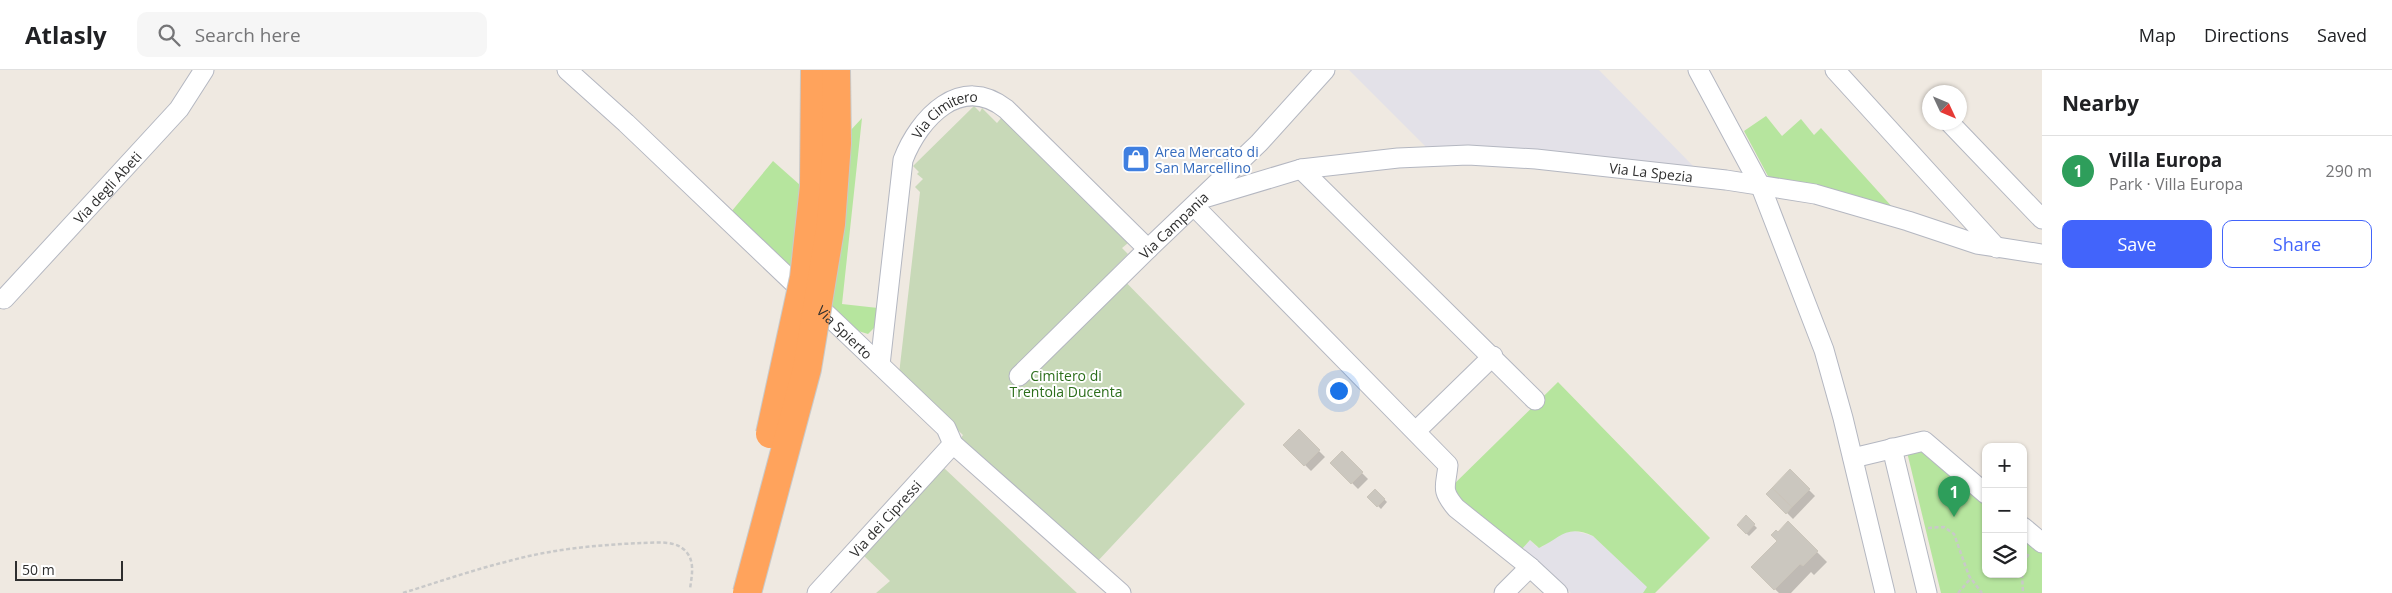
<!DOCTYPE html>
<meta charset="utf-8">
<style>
body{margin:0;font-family:"Open Sans",sans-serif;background:#f6f6f6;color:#202124}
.controls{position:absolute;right:15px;bottom:15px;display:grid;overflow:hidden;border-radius:10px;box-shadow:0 1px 4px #0004}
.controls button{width:45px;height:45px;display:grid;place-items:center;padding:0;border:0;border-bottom:1px solid #e0e0e0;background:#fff;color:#202124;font:25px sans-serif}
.compass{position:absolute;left:1922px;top:15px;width:45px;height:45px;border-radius:50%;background:#fff;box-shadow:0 1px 4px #0004;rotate:134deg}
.scale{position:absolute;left:15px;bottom:12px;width:108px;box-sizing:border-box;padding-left:5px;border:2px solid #2e2e2e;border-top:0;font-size:14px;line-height:18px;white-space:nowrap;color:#2e2e2e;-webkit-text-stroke:4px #fff;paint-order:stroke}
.you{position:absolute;left:1338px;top:320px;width:18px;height:18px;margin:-12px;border:4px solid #fff;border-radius:50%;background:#1a73e8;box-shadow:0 0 0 8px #1a73e833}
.badge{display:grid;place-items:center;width:32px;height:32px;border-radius:50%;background:#4264fb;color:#fff;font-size:16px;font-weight:700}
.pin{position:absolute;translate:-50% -41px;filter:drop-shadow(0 1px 2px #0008)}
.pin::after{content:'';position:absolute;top:26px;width:18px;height:15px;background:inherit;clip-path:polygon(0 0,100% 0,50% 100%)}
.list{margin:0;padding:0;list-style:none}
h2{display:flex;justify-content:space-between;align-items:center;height:65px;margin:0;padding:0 20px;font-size:21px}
h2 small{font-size:16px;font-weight:400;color:#757577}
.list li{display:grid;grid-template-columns:32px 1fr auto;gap:15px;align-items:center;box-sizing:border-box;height:70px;padding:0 20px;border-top:1px solid #e0e0e0}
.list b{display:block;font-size:19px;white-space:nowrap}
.list p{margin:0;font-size:16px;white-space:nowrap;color:#757577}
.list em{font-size:16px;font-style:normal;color:#757577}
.actions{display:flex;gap:10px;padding:15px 20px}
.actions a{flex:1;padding:11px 0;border:1px solid #4264fb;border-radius:10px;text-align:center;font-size:18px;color:#4264fb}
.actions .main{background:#4264fb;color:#fff}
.icon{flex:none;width:28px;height:28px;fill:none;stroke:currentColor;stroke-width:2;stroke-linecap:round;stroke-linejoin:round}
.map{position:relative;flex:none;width:2042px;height:523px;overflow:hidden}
header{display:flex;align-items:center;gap:30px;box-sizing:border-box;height:70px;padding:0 25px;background:#fff;border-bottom:1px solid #e0e0e0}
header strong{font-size:24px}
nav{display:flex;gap:28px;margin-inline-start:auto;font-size:18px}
.search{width:350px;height:45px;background:#f6f6f6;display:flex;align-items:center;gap:12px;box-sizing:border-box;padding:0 18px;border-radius:10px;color:#757577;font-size:19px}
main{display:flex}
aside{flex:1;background:#fff}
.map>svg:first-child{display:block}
.industrial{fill:#e3e1e8}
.green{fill:#b6e59e}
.cemetery{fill:#c8d9b8}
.shadow{fill:#0003}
.building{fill:#cbc7bf;stroke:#cbc5ba}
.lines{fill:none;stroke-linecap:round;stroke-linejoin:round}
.minor-casing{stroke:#b4b7c1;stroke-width:21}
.path{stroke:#c9c9c9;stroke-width:2.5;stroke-dasharray:4 2.5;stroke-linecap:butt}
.minor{stroke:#fff;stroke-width:19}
.highway-bridge-casing{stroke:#c9c9c9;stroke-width:30;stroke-linecap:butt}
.highway-bridge{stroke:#ffa35c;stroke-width:28}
.labels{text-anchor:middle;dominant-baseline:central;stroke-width:4;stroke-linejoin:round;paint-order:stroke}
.street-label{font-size:14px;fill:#2e2e2e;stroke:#fff}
.shop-label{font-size:14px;fill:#366cbe;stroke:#fff;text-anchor:start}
.park-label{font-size:14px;fill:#2c6e1b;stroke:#fff}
</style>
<header>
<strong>Atlasly</strong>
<div class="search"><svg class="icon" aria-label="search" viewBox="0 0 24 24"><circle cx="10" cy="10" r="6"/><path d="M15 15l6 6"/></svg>Search here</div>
<nav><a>Map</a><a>Directions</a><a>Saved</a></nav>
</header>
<main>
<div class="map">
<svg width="2042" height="523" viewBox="0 0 2042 523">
<rect width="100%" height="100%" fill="#efe9e1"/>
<g class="industrial">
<path d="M1349,0H1599L1698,101L1430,81Z"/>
<path d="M1575,461L1593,466L1609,480L1648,517L1643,523H1571L1521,480L1530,470L1537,477H1542L1553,468L1567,462Z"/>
</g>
<g class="green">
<path d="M1766,46L1782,66L1801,49L1814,65L1821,58L1894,139L1769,108L1744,61Z"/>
<path d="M862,48L842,234L878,238L876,256L868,264L855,260L731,142L773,91L800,115Z"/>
<path d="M1558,312L1710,468L1655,523H1643L1647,517L1593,466C1566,454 1561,468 1539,478L1530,470L1521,480L1449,419Z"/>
<path d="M1924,377L1986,431V504H2023V464L2042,480V523H1941L1907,382Z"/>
</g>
<g class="cemetery">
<path d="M974,36L980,42L982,38L997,53L1002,47L1128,173L1122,178L1128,184L1113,199L1245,334L1096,493L958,372L963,365L899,304L920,122L915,117L923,109L917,104L919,102L913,96Z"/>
<path d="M944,398L1077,523H876L890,511L863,485Z"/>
</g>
<g class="shadow">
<path d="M1299,361L1325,387L1311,401L1285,375Z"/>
<path d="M1342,383L1368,409L1358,419L1332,393Z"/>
<path d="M1790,401L1815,426L1793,449L1768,424Z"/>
<path d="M1375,420L1387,432L1381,439L1369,427Z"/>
<path d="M1746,447L1757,458L1749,466L1738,455Z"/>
<path d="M1788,453L1827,492L1814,505L1811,502L1791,523H1779L1752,497L1778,471V464Z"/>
</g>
<g class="building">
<path d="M1299,359L1320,380L1304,396L1283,375Z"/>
<path d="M1342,381L1363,402L1351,414L1330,393Z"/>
<path d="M1790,399L1810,419L1792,437L1772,418Z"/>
<path d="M1772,418L1792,437L1786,444L1766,424Z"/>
<path d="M1375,419L1385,429L1377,437L1367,427Z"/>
<path d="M1746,445L1755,454L1746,464L1737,455Z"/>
<path d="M1788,451L1818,481L1803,496L1800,494L1774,520L1751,497L1777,471L1771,465L1776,460L1778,462Z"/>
</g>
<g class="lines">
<defs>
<g id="minor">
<path id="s1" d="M567,0L626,53L946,358L953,374L1121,523"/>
<path d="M1698,0L1761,117L1824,280L1843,348L1885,523"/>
<path d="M1835,0L1997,178"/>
<path d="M1949,52L2042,149"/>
<path d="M1301,99L1535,330"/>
<path id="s2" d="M1201,129L1301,99L1398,88L1468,85L1536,89L1726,110L1815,124L1908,151L1977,174L2042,184"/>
<path d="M1194,136L1448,395C1446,417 1440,419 1456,438L1530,497L1558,523"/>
<path id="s3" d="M4,229L179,39L204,0"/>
<path id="s4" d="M880,295L903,90C919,48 961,3 1006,39L1148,179"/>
<path id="s5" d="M1019,306L1148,179L1259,73L1325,0"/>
<path d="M1416,361L1493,286"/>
<path d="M1892,378L1927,523"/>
<path d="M1853,388L1924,371L1986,424"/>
<path d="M2023,457L2042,473"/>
<path id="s6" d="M817,523L953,374"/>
<path d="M1504,523L1530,497"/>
</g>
</defs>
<use href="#minor" class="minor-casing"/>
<g class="path">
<path d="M1928,458L1944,457L1954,464L1969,506L1982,523"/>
<path d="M2023,493L2030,482"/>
<path d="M2022,504L2023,523"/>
<path d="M403,523C438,512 473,500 509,491C552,479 597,475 641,473C653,473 671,470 682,478C696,488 692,504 690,519"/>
<path d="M1958,523L1971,508"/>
</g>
<use href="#minor" class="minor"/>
<defs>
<g id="highway-bridge">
<path d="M770,364L804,208L814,116L815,0"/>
<path d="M747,523L807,299L831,154L837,73L836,0"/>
</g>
</defs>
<use href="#highway-bridge" class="highway-bridge-casing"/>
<use href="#highway-bridge" class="highway-bridge"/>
</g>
<defs>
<symbol id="shop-square" viewBox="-11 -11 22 22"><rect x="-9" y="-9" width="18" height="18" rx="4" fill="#3f7fe0" stroke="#fff"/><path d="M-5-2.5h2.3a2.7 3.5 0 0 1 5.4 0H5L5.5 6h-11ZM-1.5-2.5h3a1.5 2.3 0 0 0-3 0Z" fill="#fff"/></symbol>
</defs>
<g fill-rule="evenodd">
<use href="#shop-square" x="1120" y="73" width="32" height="32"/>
</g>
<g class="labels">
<g class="street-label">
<text stroke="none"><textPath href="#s4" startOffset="272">Via Cimitero</textPath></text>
<text stroke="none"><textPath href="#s2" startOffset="456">Via La Spezia</textPath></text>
<text stroke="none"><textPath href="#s3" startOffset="152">Via degli Abeti</textPath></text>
<text stroke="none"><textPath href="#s5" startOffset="216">Via Campania</textPath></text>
<text stroke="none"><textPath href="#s1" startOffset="382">Via Spierto</textPath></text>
<text stroke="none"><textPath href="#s6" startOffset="101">Via dei Cipressi</textPath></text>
</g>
<g class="shop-label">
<text x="1155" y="81">Area Mercato di<tspan x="1155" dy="16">San Marcellino</tspan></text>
</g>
<g class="park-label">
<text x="1066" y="305">Cimitero di<tspan x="1066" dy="16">Trentola Ducenta</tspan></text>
</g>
</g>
</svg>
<div class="controls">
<button>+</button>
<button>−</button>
<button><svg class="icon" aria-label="layers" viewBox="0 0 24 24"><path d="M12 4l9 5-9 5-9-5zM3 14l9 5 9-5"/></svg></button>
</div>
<svg class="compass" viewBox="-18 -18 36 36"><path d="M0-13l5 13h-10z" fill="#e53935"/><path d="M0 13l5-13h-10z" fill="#757577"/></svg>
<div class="scale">50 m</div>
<div class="you"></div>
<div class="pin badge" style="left:1954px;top:447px;background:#2e9e5b">1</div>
</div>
<aside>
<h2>Nearby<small></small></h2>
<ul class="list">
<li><span class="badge" style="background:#2e9e5b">1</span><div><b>Villa Europa</b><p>Park · Villa Europa</p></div><em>290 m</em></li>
</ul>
<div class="actions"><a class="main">Save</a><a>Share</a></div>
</aside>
</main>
